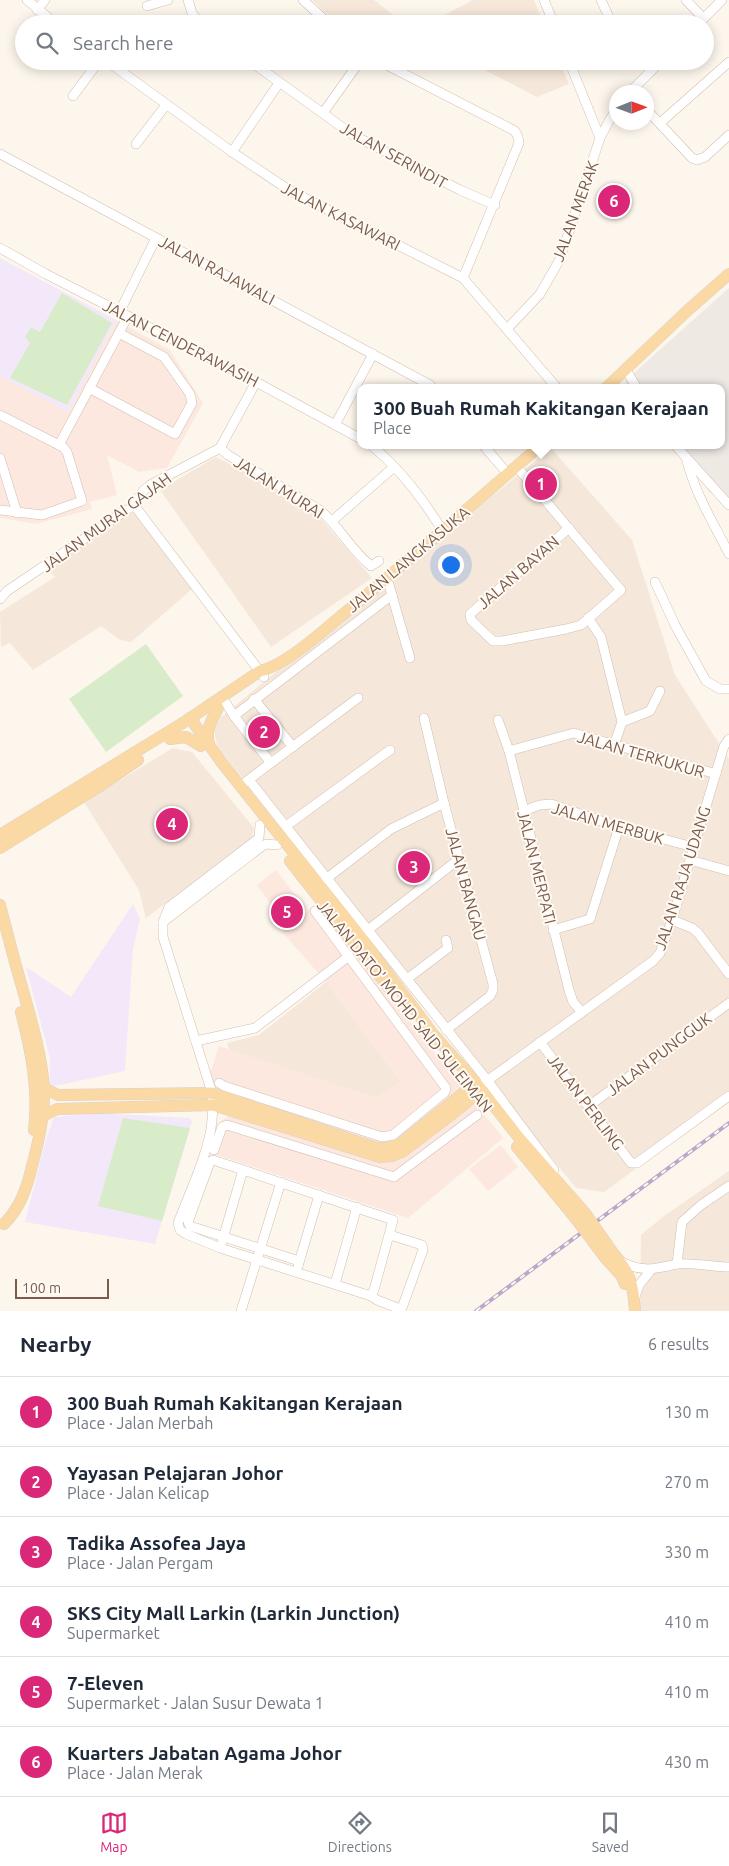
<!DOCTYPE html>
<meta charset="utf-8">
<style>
body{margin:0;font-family:Ubuntu,sans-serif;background:#f2f2f3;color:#1f2937}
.compass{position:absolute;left:609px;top:85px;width:45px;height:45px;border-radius:50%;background:#fff;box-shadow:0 2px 12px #0003;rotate:89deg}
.scale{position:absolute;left:15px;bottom:12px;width:94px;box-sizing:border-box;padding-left:5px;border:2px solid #7a5c4d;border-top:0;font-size:14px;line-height:18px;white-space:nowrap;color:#7a5c4d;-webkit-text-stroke:4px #fffaf3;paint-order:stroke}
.you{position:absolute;left:450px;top:564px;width:18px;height:18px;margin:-12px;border:4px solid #fff;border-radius:50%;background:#1a73e8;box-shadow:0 0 0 8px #1a73e833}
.badge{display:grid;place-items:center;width:32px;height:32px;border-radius:50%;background:#db2777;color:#fff;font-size:16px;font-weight:700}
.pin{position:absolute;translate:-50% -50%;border:2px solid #fff;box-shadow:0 1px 5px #0006}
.popup{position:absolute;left:357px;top:384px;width:368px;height:65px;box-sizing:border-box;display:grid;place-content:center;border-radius:10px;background:#fff;filter:drop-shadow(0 1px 4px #0005);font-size:16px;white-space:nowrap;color:#747a83}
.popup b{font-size:19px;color:#1f2937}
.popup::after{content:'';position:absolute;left:50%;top:100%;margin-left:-10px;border:10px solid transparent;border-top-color:#fff}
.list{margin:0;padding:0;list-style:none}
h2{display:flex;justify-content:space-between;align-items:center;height:65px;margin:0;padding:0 20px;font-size:21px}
h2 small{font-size:16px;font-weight:400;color:#747a83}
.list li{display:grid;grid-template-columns:32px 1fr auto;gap:15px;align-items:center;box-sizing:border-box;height:70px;padding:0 20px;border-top:1px solid #e0e1e3}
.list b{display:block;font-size:19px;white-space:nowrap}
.list p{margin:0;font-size:16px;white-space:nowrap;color:#747a83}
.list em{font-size:16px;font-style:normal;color:#747a83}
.icon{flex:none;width:28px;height:28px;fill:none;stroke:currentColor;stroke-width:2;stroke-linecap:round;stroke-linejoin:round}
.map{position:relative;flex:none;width:729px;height:1311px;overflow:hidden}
.search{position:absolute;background:#fff;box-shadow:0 2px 12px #0003;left:15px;right:15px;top:15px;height:55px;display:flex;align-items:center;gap:12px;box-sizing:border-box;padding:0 18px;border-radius:28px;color:#747a83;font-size:19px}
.sheet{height:485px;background:#fff}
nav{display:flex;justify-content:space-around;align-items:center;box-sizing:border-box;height:70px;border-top:1px solid #e0e1e3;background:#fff;font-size:14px;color:#747a83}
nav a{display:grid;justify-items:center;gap:2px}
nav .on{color:#db2777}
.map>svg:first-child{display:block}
.residential{fill:#f5e8da}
.commercial{fill:#fde8e0}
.industrial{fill:#efe9e4}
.education{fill:#f3e8fa}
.grass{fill:#d8ecc9}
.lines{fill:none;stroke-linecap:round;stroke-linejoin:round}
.minor-casing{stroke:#d1beb0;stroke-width:10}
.major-casing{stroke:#dad1cd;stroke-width:12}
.minor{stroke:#fff;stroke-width:9}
.major{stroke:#fbd9a5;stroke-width:11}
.rail-casing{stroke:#b9a8c9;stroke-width:4}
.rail{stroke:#fffaf3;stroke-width:2;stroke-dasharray:5.5;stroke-linecap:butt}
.major-bridge-casing{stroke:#dad1cd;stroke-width:12;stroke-linecap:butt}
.major-bridge{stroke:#fbd9a5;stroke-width:11}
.labels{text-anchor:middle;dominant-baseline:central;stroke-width:4;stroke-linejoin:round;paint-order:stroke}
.street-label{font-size:16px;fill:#7a5c4d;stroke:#fffaf3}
</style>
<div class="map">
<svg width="729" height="1311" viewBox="0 0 729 1311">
<rect width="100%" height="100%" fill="#fdf6ec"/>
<g class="residential">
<path d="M312,0H374L399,20L400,24H337Z"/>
<path d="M473,0H534L544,24H427Z"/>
<path d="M467,61H559L569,84L537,97Z"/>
<path d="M551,448L632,540L675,675L729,759V1101L604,1192L576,1188L219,749L215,738V727L221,717Z"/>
<path d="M216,457L310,506L372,578L271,647L160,490Z"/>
<path d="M134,513L138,516L192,589L131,642L120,640L101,626L33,670L10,643L1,647L0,612L55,577L48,569L128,514Z"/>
<path d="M173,748L192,752L254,828L252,837L146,918L139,890L84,802Z"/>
<path d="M326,982L401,1082L377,1098L230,1051L227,1043L259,1035Z"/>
<path d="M729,1171V1311H640L641,1235L664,1216Z"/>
</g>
<g class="commercial">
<path d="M116,320L170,350L203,403L167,468L139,472L107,455L117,495L90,502L92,509L36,524L0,518V376L68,411Z"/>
<path d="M276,870L306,909L286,925L257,885Z"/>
<path d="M316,904L503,1138L408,1218L211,1153L220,1122L228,1116L234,1097L217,1085L213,1084L210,1074L219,1046L377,1098L401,1082L326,982L282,932Z"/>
<path d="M501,1145L518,1167L488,1191L469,1169Z"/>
</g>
<path class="industrial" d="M729,288V508L708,490L674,445H721V388H630L625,381Z"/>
<g class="education">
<path d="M0,258L116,320L68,412L0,376Z"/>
<path d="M133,904L140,919L133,949L125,1071L50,1087V1058L26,967L71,997Z"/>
<path d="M96,1113L190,1118L192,1122L155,1244L25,1222L46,1139L54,1117Z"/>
</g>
<g class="grass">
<path d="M62,293L112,323L67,405L10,378L30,343L25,337L31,327L40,332Z"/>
<path d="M146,644L183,696L106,752L69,699Z"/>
<path d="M123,1118L190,1128L162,1221L98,1206Z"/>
</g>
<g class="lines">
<defs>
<g id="minor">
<path d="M27,0L56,24"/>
<path d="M188,0L192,13L200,24"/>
<path d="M303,0L329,24"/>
<path d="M544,0L554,24"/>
<path d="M601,0L612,24"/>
<path d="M686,0L703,18"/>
<path d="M147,6L168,0"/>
<path d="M37,10L45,0"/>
<path d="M698,24L722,0"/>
<path d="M107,61L232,152L289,190L463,278L557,388"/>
<path d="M250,61L353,135L460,190L495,205"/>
<path d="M379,61L515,131L518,137L519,143L463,278"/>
<path d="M569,61L600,138"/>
<path d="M643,61L651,71"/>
<path d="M630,92L661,61"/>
<path d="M73,96L99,61"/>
<path d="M646,109L692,158L697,160L705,157L729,135"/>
<path d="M323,113L360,61"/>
<path d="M660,123L729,62"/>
<path d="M136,144L166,105"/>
<path d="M232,152L279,83"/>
<path d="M0,154L430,385L432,388"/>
<path d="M0,248L46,274L256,382L361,439"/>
<path d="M120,311L156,238"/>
<path d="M507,329L540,294L560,259L600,138L609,121L616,110"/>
<path d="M626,370L637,388"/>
<path d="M89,388L175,434L192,403L190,394L164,357L119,333"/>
<path d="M0,415L63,447L67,452L82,501L42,515L0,510"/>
<path d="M335,425L373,354"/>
<path d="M59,445L128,316"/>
<path d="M371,445C399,468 423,499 442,530"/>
<path d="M483,445L508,474"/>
<path d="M675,445L729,505"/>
<path d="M220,448L228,455L320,510C339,526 351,550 371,566L379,561"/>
<path d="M686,457C694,492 713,522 729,554"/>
<path d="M0,458L17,513"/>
<path d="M517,467L614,582L621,590L581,625L566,629L502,641H493L471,620L470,614L569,528"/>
<path d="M134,505L264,677"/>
<path d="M332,521L394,467"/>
<path d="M387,578L410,658"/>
<path d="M655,582L676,627L706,681L720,689H729"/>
<path d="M0,599L7,591L134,505L143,491L150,485L220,448L256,382"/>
<path d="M588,618L601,637L622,722L614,745"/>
<path d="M254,699L293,747"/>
<path d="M226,703L234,716L271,763"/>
<path d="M234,716L392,595"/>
<path d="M424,718L444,803L493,984V990L490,996L446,1030"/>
<path d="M498,720L509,751L569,990L573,1002L582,1012"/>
<path d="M622,722L650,711L660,691"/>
<path d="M509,751L574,733L716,774"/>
<path d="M249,780L487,1080L554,1170"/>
<path d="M244,783L358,698"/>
<path d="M523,811L540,805L551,804L619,827L693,847"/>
<path d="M260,825L259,838L169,907L163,922V937L212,1093C213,1102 213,1111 212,1120C210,1150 189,1194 178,1223L180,1230L186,1234L220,1248L371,1296L374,1290L393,1220L213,1160L210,1162L188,1222L190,1226L299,1261"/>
<path d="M286,826L390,750"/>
<path d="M690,860L729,871"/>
<path d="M326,879L391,829L444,803"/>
<path d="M672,920L692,928L698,933L729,974"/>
<path d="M163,922L261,847L266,844L277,845"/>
<path d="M553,930L590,919L619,827"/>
<path d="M364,933L459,859"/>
<path d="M407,979L448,948L446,940"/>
<path d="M196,1041L255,1028L349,956"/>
<path d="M540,1042L631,1163H637L729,1096"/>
<path d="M219,1083L224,1086L382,1137L393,1135L445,1092L446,1088L315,911"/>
<path d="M484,1083L653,961L660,953L672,920L724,746L729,739"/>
<path d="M589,1106L729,1003"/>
<path d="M214,1150L222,1127L227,1125L394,1177L477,1115"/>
<path d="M222,1242L243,1170"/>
<path d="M620,1261C642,1273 654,1269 677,1264C687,1262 717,1267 729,1267"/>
<path d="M677,1264L682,1222L701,1205L729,1186"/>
<path d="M298,1266L319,1195"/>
<path d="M335,1284L357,1207"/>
<path d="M371,1296L377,1300L400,1309L402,1308L423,1250L422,1245L390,1235"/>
<path d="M634,1300L639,1285L651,1270"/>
<path d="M241,1311L281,1182"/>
</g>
<g id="major">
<path d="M606,388L687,311L729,274"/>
<path d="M190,718L222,763L360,936L433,1034L476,1083L520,1139L585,1213"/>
<path d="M170,739L186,737L201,746"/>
<path d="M209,744C205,731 212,719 218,708"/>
<path d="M0,835L186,721L260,671C285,665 321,633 341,616C409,561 475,502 541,445"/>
<path d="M0,848L100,786L138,760"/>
<path d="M290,861L391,990"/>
<path d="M0,905C7,932 14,960 22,987C31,1019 41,1053 44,1087C45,1114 39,1141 32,1166C27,1188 20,1208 4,1224"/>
<path d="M21,1012C31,1050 39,1090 34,1130"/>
<path d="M44,1088L58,1095L212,1093L376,1148H388L401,1143L476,1083"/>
<path d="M43,1116L57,1109L213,1105L380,1157L392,1156L402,1152L460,1108L481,1090"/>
<path d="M517,1147L576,1219"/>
<path d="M613,1253C631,1274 633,1284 635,1311"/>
<path d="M606,1259L621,1275L625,1284"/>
</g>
</defs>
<use href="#minor" class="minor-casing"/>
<use href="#major" class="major-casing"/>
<use href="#minor" class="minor"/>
<use href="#major" class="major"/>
<defs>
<path id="rail" d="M476,1311L729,1123"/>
</defs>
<use href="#rail" class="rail-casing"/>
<use href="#rail" class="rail"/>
<defs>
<g id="major-bridge">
<path d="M585,1213L613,1253"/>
<path d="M576,1219L606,1259"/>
</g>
</defs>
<use href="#major-bridge" class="major-bridge-casing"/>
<use href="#major-bridge" class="major-bridge"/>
</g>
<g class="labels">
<g class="street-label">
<text transform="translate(394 155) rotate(29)">JALAN SERINDIT</text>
<text transform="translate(575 211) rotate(-70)">JALAN MERAK</text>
<text transform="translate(341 216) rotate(27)">JALAN KASAWARI</text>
<text transform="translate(217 270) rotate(28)">JALAN RAJAWALI</text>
<text transform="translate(181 343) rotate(27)">JALAN CENDERAWASIH</text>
<text transform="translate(279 487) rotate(32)">JALAN MURAI</text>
<text transform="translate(106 522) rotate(-36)">JALAN MURAI GAJAH</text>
<text transform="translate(408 559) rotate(-40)">JALAN LANGKASUKA</text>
<text transform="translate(518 572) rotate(-41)">JALAN BAYAN</text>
<text transform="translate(641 754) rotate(16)">JALAN TERKUKUR</text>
<text transform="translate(608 823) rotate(16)">JALAN MERBUK</text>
<text transform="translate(537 867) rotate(76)">JALAN MERPATI</text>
<text transform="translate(682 878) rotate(-72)">JALAN RAJA UDANG</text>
<text transform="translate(466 884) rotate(75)">JALAN BANGAU</text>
<text transform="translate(405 1006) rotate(51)">JALAN DATO' MOHD SAID SULEIMAN</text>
<text transform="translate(659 1054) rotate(-37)">JALAN PUNGGUK</text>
<text transform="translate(586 1102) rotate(53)">JALAN PERLING</text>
</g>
</g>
</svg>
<svg class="compass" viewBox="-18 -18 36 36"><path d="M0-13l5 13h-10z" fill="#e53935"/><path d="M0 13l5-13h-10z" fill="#747a83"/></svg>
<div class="scale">100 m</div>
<div class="you"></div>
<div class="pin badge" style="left:541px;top:484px">1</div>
<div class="popup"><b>300 Buah Rumah Kakitangan Kerajaan</b>Place</div>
<div class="pin badge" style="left:264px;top:732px">2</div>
<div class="pin badge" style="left:414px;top:867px">3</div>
<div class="pin badge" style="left:172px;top:824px">4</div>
<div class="pin badge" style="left:287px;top:912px">5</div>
<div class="pin badge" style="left:614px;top:201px">6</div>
<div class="search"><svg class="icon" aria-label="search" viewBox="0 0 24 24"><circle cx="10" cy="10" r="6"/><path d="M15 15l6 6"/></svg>Search here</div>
</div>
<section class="sheet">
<h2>Nearby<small>6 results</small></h2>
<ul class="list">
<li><span class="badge">1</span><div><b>300 Buah Rumah Kakitangan Kerajaan</b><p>Place · Jalan Merbah</p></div><em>130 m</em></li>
<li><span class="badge">2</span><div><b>Yayasan Pelajaran Johor</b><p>Place · Jalan Kelicap</p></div><em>270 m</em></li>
<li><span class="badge">3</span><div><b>Tadika Assofea Jaya</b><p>Place · Jalan Pergam</p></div><em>330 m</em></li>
<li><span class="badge">4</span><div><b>SKS City Mall Larkin (Larkin Junction)</b><p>Supermarket</p></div><em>410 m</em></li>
<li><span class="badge">5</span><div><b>7-Eleven</b><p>Supermarket · Jalan Susur Dewata 1</p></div><em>410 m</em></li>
<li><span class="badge">6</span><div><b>Kuarters Jabatan Agama Johor</b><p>Place · Jalan Merak</p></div><em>430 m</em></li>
</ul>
</section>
<nav>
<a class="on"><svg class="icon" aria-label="map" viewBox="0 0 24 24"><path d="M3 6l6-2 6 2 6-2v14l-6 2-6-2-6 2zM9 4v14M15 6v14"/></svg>Map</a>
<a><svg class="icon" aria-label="directions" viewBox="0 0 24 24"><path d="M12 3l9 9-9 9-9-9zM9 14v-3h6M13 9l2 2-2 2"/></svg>Directions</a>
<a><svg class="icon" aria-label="saved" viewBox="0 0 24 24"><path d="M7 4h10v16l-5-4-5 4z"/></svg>Saved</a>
</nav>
